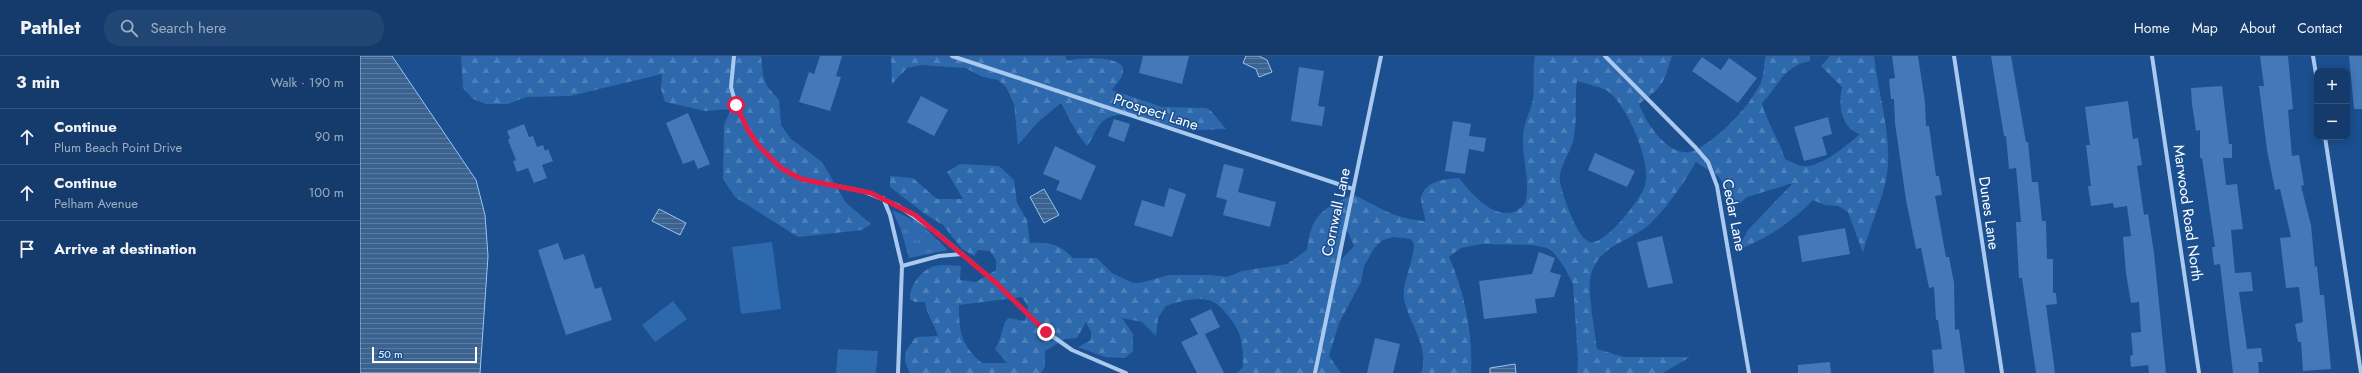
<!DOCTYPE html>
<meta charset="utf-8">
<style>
body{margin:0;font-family:Jost,sans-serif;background:#214673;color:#f1f3f6}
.controls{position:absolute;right:12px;top:12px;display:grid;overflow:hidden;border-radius:8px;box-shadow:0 2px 10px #0003}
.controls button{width:36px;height:36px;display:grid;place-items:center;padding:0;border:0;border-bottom:1px solid #33557e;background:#143b6b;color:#f1f3f6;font:20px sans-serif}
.scale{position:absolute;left:12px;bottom:10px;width:105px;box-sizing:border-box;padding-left:4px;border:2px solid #fff;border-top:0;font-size:11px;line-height:14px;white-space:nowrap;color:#fff;-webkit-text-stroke:3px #1b4f8f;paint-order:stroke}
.stop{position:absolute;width:12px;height:12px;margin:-9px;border:3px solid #e11d48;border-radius:50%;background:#fff}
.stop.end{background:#e11d48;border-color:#fff;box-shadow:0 1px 4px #0008}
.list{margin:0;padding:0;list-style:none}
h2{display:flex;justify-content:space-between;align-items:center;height:52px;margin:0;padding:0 16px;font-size:17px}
h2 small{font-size:13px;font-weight:400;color:#9dadc1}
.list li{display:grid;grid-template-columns:26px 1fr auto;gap:12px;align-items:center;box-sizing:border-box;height:56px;padding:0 16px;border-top:1px solid #33557e}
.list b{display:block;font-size:15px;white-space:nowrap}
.list p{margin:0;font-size:13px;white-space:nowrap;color:#9dadc1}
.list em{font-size:13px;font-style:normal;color:#9dadc1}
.icon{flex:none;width:22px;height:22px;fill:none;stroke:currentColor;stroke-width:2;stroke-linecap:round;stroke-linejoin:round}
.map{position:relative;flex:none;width:2002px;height:317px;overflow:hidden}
header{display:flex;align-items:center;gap:24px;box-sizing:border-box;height:56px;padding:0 20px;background:#143b6b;border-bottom:1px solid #33557e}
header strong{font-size:19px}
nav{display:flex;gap:22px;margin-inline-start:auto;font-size:14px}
.search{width:280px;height:36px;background:#214673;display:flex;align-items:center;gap:10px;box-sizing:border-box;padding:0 14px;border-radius:16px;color:#9dadc1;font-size:15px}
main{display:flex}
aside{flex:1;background:#143b6b}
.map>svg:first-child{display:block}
.grass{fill:url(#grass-tufts)}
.forest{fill:url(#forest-firs);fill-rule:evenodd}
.pitch{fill:#2e69ad}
.water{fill:url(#water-rules);stroke:#9cc4f0}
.building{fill:#4478b7}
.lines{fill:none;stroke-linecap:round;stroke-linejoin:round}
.minor{stroke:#a9c9ee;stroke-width:4}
.route{stroke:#e11d48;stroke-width:5}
.labels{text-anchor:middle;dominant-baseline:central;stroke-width:3;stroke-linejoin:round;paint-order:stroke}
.street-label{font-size:15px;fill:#fff;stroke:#1b4f8f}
</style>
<header>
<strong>Pathlet</strong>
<div class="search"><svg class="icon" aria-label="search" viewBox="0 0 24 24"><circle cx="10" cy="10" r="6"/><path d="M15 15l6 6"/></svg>Search here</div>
<nav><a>Home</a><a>Map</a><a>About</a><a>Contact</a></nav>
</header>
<main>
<aside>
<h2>3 min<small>Walk · 190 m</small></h2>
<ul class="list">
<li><svg class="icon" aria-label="ahead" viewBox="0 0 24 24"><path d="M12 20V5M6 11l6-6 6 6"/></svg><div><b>Continue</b><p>Plum Beach Point Drive</p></div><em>90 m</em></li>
<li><svg class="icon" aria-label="ahead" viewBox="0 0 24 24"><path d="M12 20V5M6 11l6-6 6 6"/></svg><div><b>Continue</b><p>Pelham Avenue</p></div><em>100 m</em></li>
<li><svg class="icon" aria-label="arrive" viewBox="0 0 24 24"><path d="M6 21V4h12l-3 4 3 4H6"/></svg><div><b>Arrive at destination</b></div></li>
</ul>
</aside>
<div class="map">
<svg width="2002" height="317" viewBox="0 0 2002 317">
<defs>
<pattern id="grass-tufts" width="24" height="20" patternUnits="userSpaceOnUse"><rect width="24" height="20" fill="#2e69ad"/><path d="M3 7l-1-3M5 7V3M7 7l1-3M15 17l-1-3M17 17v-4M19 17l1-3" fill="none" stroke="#4d80b9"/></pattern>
<pattern id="forest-firs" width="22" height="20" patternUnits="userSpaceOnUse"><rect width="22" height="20" fill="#2e69ad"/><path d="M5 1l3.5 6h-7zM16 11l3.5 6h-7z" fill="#4d80b9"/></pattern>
<pattern id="water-rules" width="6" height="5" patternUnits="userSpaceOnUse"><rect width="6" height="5" fill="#3c6290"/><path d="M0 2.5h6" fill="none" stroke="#597aa1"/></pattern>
</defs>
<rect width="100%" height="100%" fill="#1b4f8f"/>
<path class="grass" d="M532,154L560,167L588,194L549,202L541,174Z"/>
<g class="forest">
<path d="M101,0H401L403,19L407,30L419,44L421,69L431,83L462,106L486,147L511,168L502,174L438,181L375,141L363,123L364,69L371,53L345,55L305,46L301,33L302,18L210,40L166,41L148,48H126L113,43L103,32Z"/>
<path d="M531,0H705L708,5C719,1 762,0 763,13C764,21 756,28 752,34L802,51L846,52L851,55L866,73C853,73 839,75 826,73C805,71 765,50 746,63C737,68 734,81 727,90L717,77L701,47L678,66L658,89L654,48L646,31L638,24L623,21L605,12L561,9L547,12L532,28Z"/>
<path d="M1175,0H1312C1303,28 1304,30 1279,48C1285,65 1306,99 1329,96C1347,93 1384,56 1393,40C1398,33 1402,26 1403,18C1405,12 1403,6 1406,0H1450V5C1422,11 1420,29 1402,47C1407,67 1419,83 1425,103C1430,105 1437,110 1443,110C1461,112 1487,89 1500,78C1481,72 1478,49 1482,31L1461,10L1470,0H1514C1518,37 1530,71 1528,109C1526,139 1510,168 1503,197L1488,156L1478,150L1465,149L1453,144C1431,167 1406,183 1377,194L1388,174L1433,127L1387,141L1378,149L1359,121L1336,106C1323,128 1309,149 1291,167C1270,187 1237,187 1230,223C1228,236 1235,277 1237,293L1264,301H1330L1303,317H1217L1218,305L1213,228L1205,212L1193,196L1187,192L1173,189L1122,188L1101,192L1089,201C1105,237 1113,278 1111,317H1061C1070,290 1049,268 1044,243C1041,230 1054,205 1054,188L1051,183L1034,181L1023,184L1015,191L1004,210L1001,226L979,267L969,300L981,317H877L883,311C883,301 883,290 880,280C877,269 860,246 848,244C835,241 818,246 806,250L798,262L796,280L782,266L762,262L773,278V295L765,302L745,301L718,291L731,284V276L726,266L717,282L705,283L685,295V311L681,317H550C541,299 545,296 556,281L578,280C574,268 567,259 565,246H555L550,243C549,230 562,213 575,210C583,208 593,210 601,210L600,224L616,226L636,214V204L630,195L618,194L614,200L602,193L583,169L565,158L530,131V120L553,122L577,143H603L587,116L600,108L639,110L654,124L657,147L667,164L670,187C689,186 700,188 713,202H737L752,217L773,227H780L809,219H851L867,221L882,215L927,208L947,194C951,158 963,153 993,138C1018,151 1035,163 1065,165C1065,158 1061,150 1061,143C1063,125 1085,123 1099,122C1111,137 1134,165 1156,155C1159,153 1163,151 1165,147C1171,130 1162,101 1163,81C1163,67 1171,56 1173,43C1175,28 1172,14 1175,0ZM1217,25C1226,28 1237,30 1246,34C1266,46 1292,106 1285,129C1282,142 1245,190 1230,186C1217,183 1202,138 1200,125C1198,112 1210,98 1213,85C1218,65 1214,45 1217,25ZM986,172L994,190L979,206ZM662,241L668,251L665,265L648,262C641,270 642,283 635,293L647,307H622C601,289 599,277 599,249Z"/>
</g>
<g class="pitch">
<path d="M412,186L421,253L381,258L372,191Z"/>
<path d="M313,245L327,263L295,286L282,269Z"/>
<path d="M478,293L518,295L516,317H476Z"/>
</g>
<g class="water">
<path d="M0,0H32L116,124L125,159L128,200L120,317H0Z"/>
<path d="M886,0H899L907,4L912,16L899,21L896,13L883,7Z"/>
<path d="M684,133L699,159L684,167L670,141Z"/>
<path d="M299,153L326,167L320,179L292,165Z"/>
<path d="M1155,308L1156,317H1130V312Z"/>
</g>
<g class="building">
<path d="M460,0H482L476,20L481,21L470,55L439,46L449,16L454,18Z"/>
<path d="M783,0H829L822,28L779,17Z"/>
<path d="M1532,0H1558L1565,46L1566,70H1569L1576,120H1579L1582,139L1575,140L1586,201H1589L1594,227L1595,274L1599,273L1605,317H1574L1572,294L1582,293L1578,264H1576L1574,231L1569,232L1561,192L1556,193L1546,144L1535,67L1534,43H1531L1529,23L1535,22Z"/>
<path d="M1631,0H1651L1666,86H1668L1672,126H1678L1682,165H1686L1687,203H1693V237H1696L1697,248L1686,249L1695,317H1676L1662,222H1659L1656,166H1661L1656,112L1649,113L1646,80H1644Z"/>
<path d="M1900,0H1928L1933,53L1928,54L1932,100L1939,99L1944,129L1941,130L1951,169L1955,211L1957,210L1960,239H1964L1971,313L1943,315L1941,286H1938L1935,268L1943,266L1939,231L1926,232L1920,182L1931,181L1920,133L1915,134L1907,94L1899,30H1904Z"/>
<path d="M1989,0H2002V53H1994Z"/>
<path d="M1342,1L1361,14L1369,2L1397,22L1378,47L1332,15Z"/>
<path d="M939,11L964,15L958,50L965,51L962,70L931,65Z"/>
<path d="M1862,30L1869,88H1872V102H1863L1866,129L1877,128L1883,173L1871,174L1875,217L1891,216L1893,235L1879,236L1887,293L1901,292L1903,306H1898L1899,317H1873L1860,208L1854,209L1852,191H1855L1842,102H1840V74L1836,75L1832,48L1831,32Z"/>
<path d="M561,40L588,54L574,80L547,66Z"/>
<path d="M1768,45L1773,83L1778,82L1782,109L1777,110L1784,159L1788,158L1794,197L1806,317H1789L1788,309L1771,311L1770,300L1773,299L1771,277L1781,276L1779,246L1771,247L1766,217L1763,181L1771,180L1767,150L1754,152L1753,147L1731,150L1728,130H1731L1726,89H1730L1725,51Z"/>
<path d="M328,57L350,108L338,113L334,104L323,108L306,67Z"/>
<path d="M1468,61L1472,78L1462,81L1467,99L1444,105L1434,71Z"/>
<path d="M754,63L770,68L764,86L748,80Z"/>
<path d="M1093,65L1111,68L1109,80L1126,82L1124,96L1109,93L1105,118L1085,115Z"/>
<path d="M164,68L169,81L173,80L177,91L183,89L185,95L188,93L193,105L182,109L187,122L174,127L168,112L157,116L153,105L156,104L148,84L150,82L147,75Z"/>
<path d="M695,90L736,110L721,144L696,134L700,125L683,118Z"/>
<path d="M1235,97L1275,115L1267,131L1228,114Z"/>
<path d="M864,108L884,113L878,136L916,146L910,171L863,159L867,144L856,141Z"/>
<path d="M809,132L826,138L812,181L774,169L782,144L804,151Z"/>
<path d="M1485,172L1490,198L1442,206L1438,180Z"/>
<path d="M1302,180L1313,227L1288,232L1277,186Z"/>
<path d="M198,187L204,204L224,198L235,233L241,231L252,264L206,279L178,194Z"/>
<path d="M1179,196L1195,202L1190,216L1201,219L1194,241L1175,243L1177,257L1124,263L1119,225L1172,218Z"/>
<path d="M851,253L860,271L845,278L864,317H837L821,286L838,278L830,263Z"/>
<path d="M1015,282L1040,288L1033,317H1007Z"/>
<path d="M1470,306L1471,317H1438V309Z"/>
</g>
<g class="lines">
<g class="minor">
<path d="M374,0L371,31L376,49L388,74L399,90L421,112L441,123L502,135L537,149L576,176L635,226L685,275L712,294L766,317"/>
<path d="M592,0L993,133"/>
<path d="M1245,0L1336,92L1348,106L1357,130L1389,317"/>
<path d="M1594,0L1642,317"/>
<path d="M1792,0L1839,317"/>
<path d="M1953,0L1957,24"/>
<path d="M1965,81L2001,317"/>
<path d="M523,142L530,159L542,210L538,317"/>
<path d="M542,210L579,200L602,198"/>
<path d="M955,317L1021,0"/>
</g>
</g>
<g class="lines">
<path class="route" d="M376,49L388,74L399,90L421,112L441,123L511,137L555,159L635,226L686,276"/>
</g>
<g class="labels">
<g class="street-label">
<text transform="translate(796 56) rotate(18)">Prospect Lane</text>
<text transform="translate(976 156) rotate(-78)">Cornwall Lane</text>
<text transform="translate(1629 157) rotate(82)">Dunes Lane</text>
<text transform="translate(1828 157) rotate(82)">Marwood Road North</text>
<text transform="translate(1374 159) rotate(79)">Cedar Lane</text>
</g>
</g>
</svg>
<div class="controls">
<button>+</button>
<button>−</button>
</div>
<div class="scale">50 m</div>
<div class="stop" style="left:376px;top:49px"></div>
<div class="stop end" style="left:686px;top:276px"></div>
</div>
</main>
